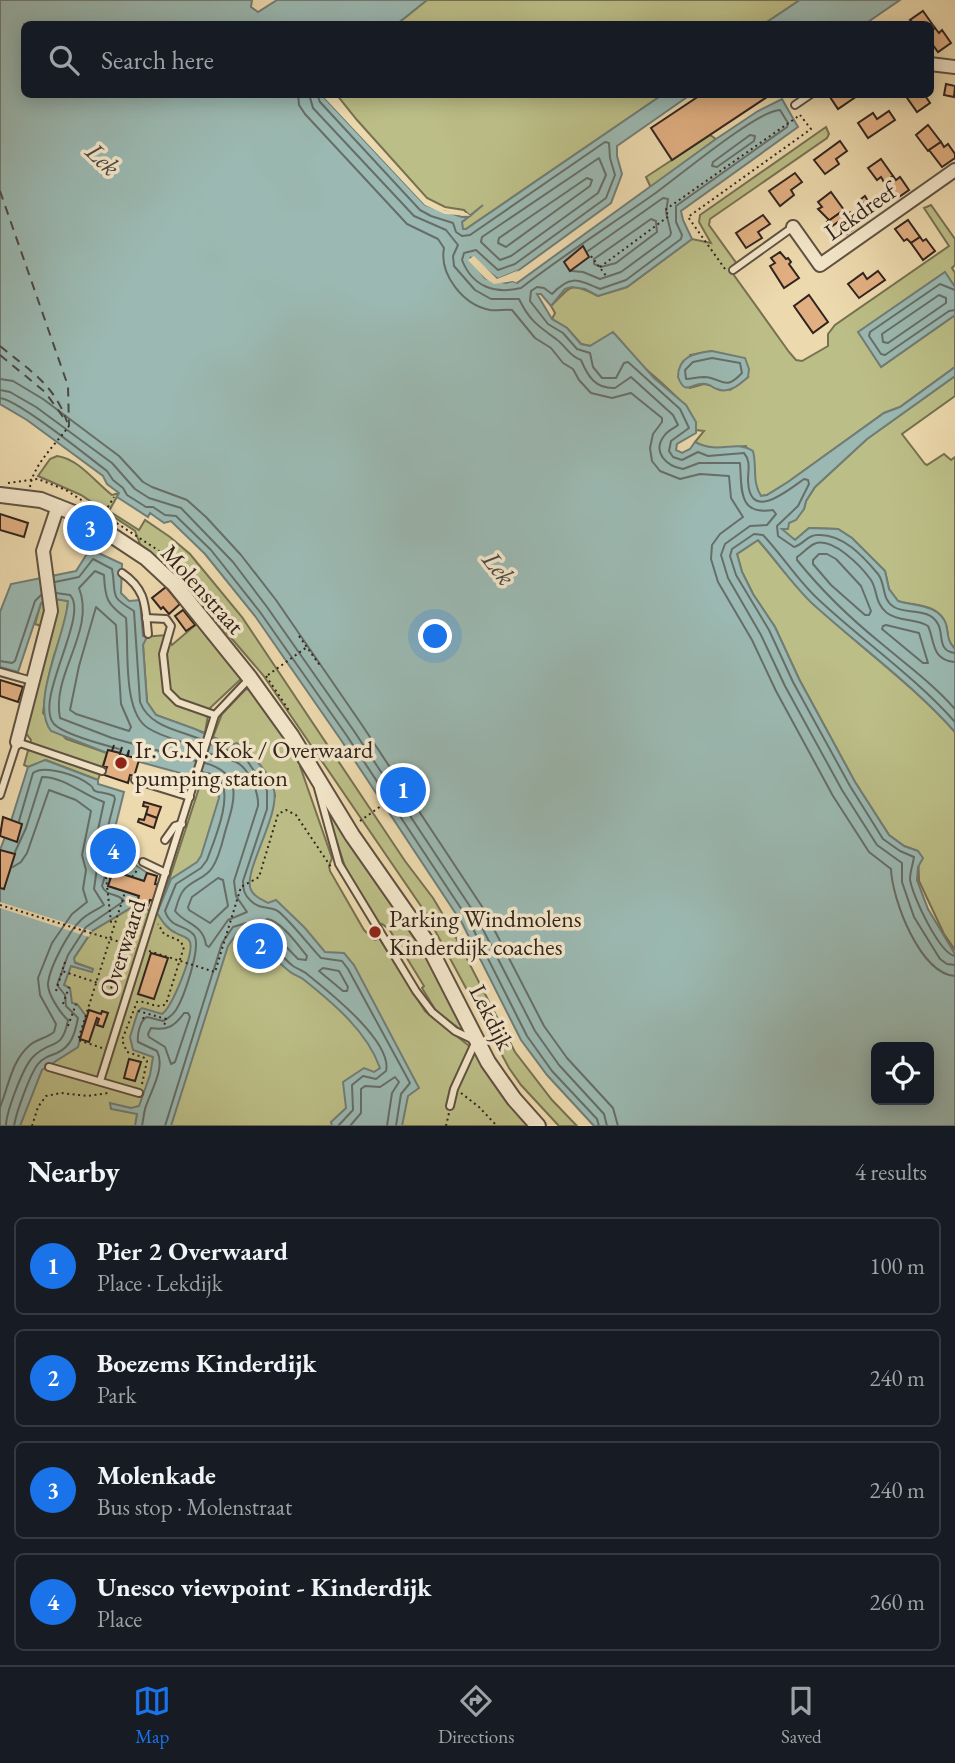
<!DOCTYPE html>
<meta charset="utf-8">
<style>
body{margin:0;font-family:"EB Garamond",serif;background:#20242c;color:#f1f3f6}
.controls{position:absolute;right:21px;bottom:21px;display:grid;overflow:hidden;border-radius:10px;box-shadow:0 4px 18px #0003}
.controls button{width:63px;height:63px;display:grid;place-items:center;padding:0;border:0;border-bottom:2px solid #363941;background:#171b24;color:#f1f3f6;font:35px sans-serif}
.you{position:absolute;left:436px;top:637px;width:24px;height:24px;margin:-18px;border:5px solid #fff;border-radius:50%;background:#1a73e8;box-shadow:0 0 0 10px #1a73e833}
.badge{display:grid;place-items:center;width:46px;height:46px;border-radius:50%;background:#1a73e8;color:#fff;font-size:23px;font-weight:700}
.pin{position:absolute;translate:-50% -50%;border:4px solid #fff;box-shadow:0 2px 7px #0006}
.list{margin:0;padding:0;list-style:none}
h2{display:flex;justify-content:space-between;align-items:center;height:91px;margin:0;padding:0 28px;font-size:30px}
h2 small{font-size:23px;font-weight:400;color:#9ea1a6}
.list li{display:grid;grid-template-columns:46px 1fr auto;gap:21px;align-items:center;box-sizing:border-box;height:98px;margin:0 14px 14px;padding:0 14px;border:2px solid #363941;border-radius:10px}
.list b{display:block;font-size:26px;white-space:nowrap}
.list p{margin:0;font-size:23px;white-space:nowrap;color:#9ea1a6}
.list em{font-size:23px;font-style:normal;color:#9ea1a6}
.icon{flex:none;width:38px;height:38px;fill:none;stroke:currentColor;stroke-width:2;stroke-linecap:round;stroke-linejoin:round}
.map{position:relative;flex:none;width:955px;height:1126px;overflow:hidden}
.search{position:absolute;background:#171b24;box-shadow:0 4px 18px #0003;left:21px;right:21px;top:21px;height:77px;display:flex;align-items:center;gap:18px;box-sizing:border-box;padding:0 24px;border-radius:10px;color:#9ea1a6;font-size:26px}
.sheet{height:539px;background:#171b24}
nav{display:flex;justify-content:space-around;align-items:center;box-sizing:border-box;height:98px;border-top:2px solid #363941;background:#171b24;font-size:19px;color:#9ea1a6}
nav a{display:grid;justify-items:center;gap:4px}
nav .on{color:#1a73e8}
.map>svg:first-child{display:block}
.green{fill:#bcbe87;stroke:#767152;stroke-width:2;fill-rule:evenodd}
.water{fill:#9bb9b2;stroke:#717d77;stroke-width:2;fill-rule:evenodd}
.pier{fill:#ecd9ad}
.lines{fill:none;stroke-linecap:round;stroke-linejoin:round}
.shore{stroke:#666e68;stroke-width:2}
.ferry{stroke:#4c4943;stroke-width:2;stroke-dasharray:9 7;stroke-linecap:butt}
.building{fill:#e1af82;stroke:#31241e;stroke-width:2}
.service-casing{stroke:#605142;stroke-width:10}
.minor-casing{stroke:#605142;stroke-width:16}
.tertiary-casing{stroke:#605142;stroke-width:18}
.path{stroke:#31241e;stroke-width:2;stroke-dasharray:2 3.5;stroke-linecap:butt}
.service{stroke:#f3e6ca;stroke-width:6}
.minor{stroke:#f3e6ca;stroke-width:12}
.tertiary{stroke:#f3e6ca;stroke-width:14}
.poi-dot{fill:#8f2418;stroke:#f3e6ca;stroke-width:2.5}
.labels{text-anchor:middle;dominant-baseline:central;stroke-width:7;stroke-linejoin:round;paint-order:stroke}
.street-label{font-size:24px;fill:#31241e;stroke:#f3e6ca}
.poi-label{font-size:24px;fill:#31241e;stroke:#f3e6ca;text-anchor:start}
.water-label{font-size:26px;font-style:italic;fill:#4c4943;stroke:#f3e6ca}
</style>
<div class="map">
<svg width="955" height="1126" viewBox="0 0 955 1126">
<rect width="100%" height="100%" fill="#ecd9ad"/>
<filter id="stains"><feTurbulence type="fractalNoise" baseFrequency=".00286" numOctaves="4"/><feColorMatrix values="0 0 0 0 .2 0 0 0 0 .09 0 0 0 0 .02 0 0 0 .5 -.17"/></filter>
<radialGradient id="worn" r=".72"><stop offset=".6" stop-color="#630" stop-opacity="0"/><stop offset="1" stop-color="#630" stop-opacity=".3"/></radialGradient>
<g class="green">
<path d="M427,0H800L764,24H397Z"/>
<path d="M337,95H662L466,229H462V222L470,216L464,210L445,207L427,198L357,120Z"/>
<path d="M826,127L829,134L827,138L710,219L709,225L737,264L731,271L789,352L796,360L802,361L828,346V334L835,325L949,246L924,208L931,205L955,239V265L952,268L955,273V287L945,273L881,367L955,315V367L900,407L884,413L788,482L767,495L761,496C753,485 751,461 746,446L708,449L695,442L704,431L696,430C695,404 647,374 631,354C624,346 621,339 613,333L590,346L581,344L567,328L552,319L555,313L551,306C572,286 569,281 598,296L627,287L692,239L711,243L699,222L700,215ZM712,351L748,377L730,390L704,384L690,388V355Z"/>
<path d="M710,135L716,139L651,188L646,177Z"/>
<path d="M955,376V396L902,434L925,464L927,465L944,454L951,460L955,457V649C944,637 950,633 945,622C937,603 913,606 898,601L889,589L885,571L852,538L838,529L809,528L795,540L786,534L782,528L804,509L806,501L815,487L867,439Z"/>
<path d="M57,456C79,459 95,482 112,495L119,493L109,511L139,530L145,520L170,537L190,554L242,617L405,861L433,898L451,928L515,1052L552,1100L577,1126H559L521,1085L509,1068L425,912L263,675L178,576L140,544L135,531L81,495L38,476L50,459Z"/>
<path d="M758,540C776,561 794,586 815,605C861,648 913,685 955,732V950L944,934L919,881L918,851L904,846L889,835L855,782L799,679L775,627L753,594L742,572L737,554Z"/>
<path d="M55,599L68,601C67,622 59,639 53,659C48,677 45,695 43,713L66,739L107,753L98,780L46,760L28,767L24,765L31,740L25,732L47,628L35,624L41,603Z"/>
<path d="M200,621L242,678L209,709L205,733L156,715L147,702L143,645V637L167,635L172,645Z"/>
<path d="M246,689L251,690L303,763L300,766L332,858L329,866L330,871L364,930L375,940L379,938L425,1011L478,1053L496,1086L533,1126H0V939L71,966L92,969L74,962V958L92,931L136,905L158,914L202,779L213,782L219,795L275,796C272,774 253,756 237,744L231,745L213,737L222,714Z"/>
<path d="M324,802L415,930L465,1033L436,1011L422,988L424,986L389,929L382,924L380,925L346,870Z"/>
</g>
<g class="water">
<path d="M0,0H252L251,7L258,12L277,0H427L397,24H24V94L322,95L425,205L462,217L470,216L483,205L462,222L463,229H466L662,95H690L617,146V156L622,174L611,203L519,270L498,279L470,257L485,278L506,283L513,281L517,283L716,139L758,111L782,99L798,127L681,211L683,220L692,239L627,287L598,296L585,289L572,287L565,289L551,306L541,294H537L552,319L567,328L581,344L590,346L613,332L654,378L686,405L696,422V433L677,444L676,450L682,453L690,449L695,442C720,455 736,439 753,451C757,466 752,483 761,496L767,495L788,482L884,413L900,407L955,367V376L867,439L815,487L806,501L804,509L796,520L789,523L788,529H782L795,540L809,528L838,529L852,538L885,571L889,589L898,601C913,606 939,604 946,624C949,635 946,639 955,649V732C913,685 862,648 815,606C794,587 777,561 758,540L737,554L742,572L753,594L775,627L799,679L855,782L889,835L904,846L918,851L923,858L918,867L917,880L928,909L955,954V1126H594L547,1075L521,1040L462,923L341,740L255,616L205,554L171,521L164,523L150,513L148,517L117,497L119,493L107,484L103,476L27,420L0,404ZM876,1047H929V1100H876Z"/>
<path d="M800,0H900L865,24H764Z"/>
<path d="M945,272L955,287V315L881,367L858,332Z"/>
<path d="M712,351L745,358L749,369L748,377C739,385 729,394 717,389C710,387 714,386 706,384C692,381 686,398 678,377C678,356 695,353 712,351Z"/>
<path d="M90,549L122,564L121,593L129,601L140,600L143,636L147,637L143,645L147,702L156,715L195,729L224,743L231,745L237,743C251,754 269,771 274,790C280,816 242,873 251,890C254,897 263,900 268,903L276,900L305,928L325,952L344,953L354,965L419,1088L408,1096L402,1126H332L331,1122L346,1108L343,1082L364,1068L374,1072L380,1068C367,1031 333,1003 303,979C299,976 293,975 289,971C273,959 261,942 246,930L238,932L228,946L171,1126H135L137,1114L111,1109L110,1103L131,1108L139,1106L150,1075L153,1057L133,1050L130,1037L138,1011L142,1008L162,1014C172,1007 194,954 190,942C188,936 180,936 176,933C167,929 162,921 157,913L171,879L197,862L201,856L219,798L218,789L213,782L107,753L51,731C29,703 66,635 68,601L55,599L41,603L18,672L0,667V612L11,584L76,571Z"/>
<path d="M45,760L98,780V784L124,792L108,856L134,864L147,873L144,881L113,871L109,886L139,896L137,904L92,931L74,958L75,963L93,969L92,972L71,966L64,985L70,988L72,1003L77,1004L86,1016L78,1047L42,1070L20,1126H0V850L11,821L28,767Z"/>
</g>
<g class="pier">
<path d="M327,94L427,202L446,211L467,213L470,216L445,214L425,205L322,95Z"/>
<path d="M474,256L497,279L519,270L509,278H514L517,283L513,281L494,284L485,278L468,260Z"/>
<path d="M0,902L92,931L89,937L0,908Z"/>
</g>
<g class="lines">
<g class="shore">
<path d="M298,94L299,105L305,114L407,224L438,239L444,248C439,274 463,305 490,310C497,311 505,309 512,310L535,338L551,348L563,363L573,369L579,380L591,393L612,398L631,393L662,418V422L653,434L650,448L652,461L660,471L680,479L700,474L729,476L731,498L743,517L720,534L712,545L711,559L718,582L752,640L776,691L833,796L869,852L891,869C892,899 920,974 955,976"/>
<path d="M309,94L313,108L414,216L446,230L458,245L453,256L454,266L475,290L491,299H519C529,320 538,326 556,339C566,346 569,356 581,360C588,377 596,389 615,388L631,377L673,415L678,425C673,429 667,431 664,436C652,452 666,466 683,469L699,463H740C742,487 737,516 773,510L776,514L767,525L750,526L725,544L721,555L728,578L761,635L785,686L842,790L877,845L902,863V882L914,917L940,959L947,964L955,965"/>
<path d="M317,94L320,102L420,210L431,216L453,223L456,232L462,236L470,235L605,142L609,143L610,158L615,175L606,198L515,264L498,270L476,250L464,253L462,260C473,288 496,294 521,288C565,254 612,224 657,192C679,176 758,110 780,110L788,123L787,127L676,206V222L682,235L681,239L626,280L600,289C577,279 570,275 552,294L544,288L537,287L531,291L530,301L548,324L563,333L577,349L590,353L593,367L602,378H616L624,363L628,362L680,409L689,428L671,441L669,451L673,457L682,460L698,452L708,456L744,453C751,461 748,470 748,480C749,523 787,491 804,479L808,480L809,484L798,506L777,526L778,536L794,547C803,545 807,535 817,535C842,533 863,556 878,574C886,584 881,599 894,607C907,615 929,607 938,624C944,635 937,651 955,653"/>
<path d="M750,135L755,136L754,141L717,167L712,166L713,162Z"/>
<path d="M599,158L606,175L598,193L511,256L500,260L481,242L482,237Z"/>
<path d="M587,178L592,180L590,186L506,247L498,243L499,238Z"/>
<path d="M651,219L656,221L657,232L616,263L601,267L594,264V259Z"/>
<path d="M572,271L583,272L600,279L621,272L670,236L671,233L666,212L668,199L663,198L588,251"/>
<path d="M955,290L940,284L870,332L869,336L881,354L885,355L949,311L955,310"/>
<path d="M939,295L946,298V303L888,343L883,342L882,334Z"/>
<path d="M712,358L740,363L742,373C724,392 723,378 704,377C697,377 692,379 686,379L685,370L693,362Z"/>
<path d="M0,379L13,381L43,399L119,456L143,482L152,487L187,500L206,517L241,555L276,600L362,725L483,908L544,1026L567,1058L613,1108L618,1126"/>
<path d="M0,390L10,392L36,407L112,463L135,489L149,498L181,508L233,562L267,607L354,731L475,914L535,1031L559,1065L604,1114L607,1126"/>
<path d="M0,398C20,401 87,456 107,471L113,480L123,488L127,495L146,507H153L165,515L176,516L211,550L260,612L347,736L468,919L527,1036L552,1071L597,1119L599,1126"/>
<path d="M827,554L836,559L861,586L871,611L869,615H865L831,585L813,564V560L819,554Z"/>
<path d="M55,582L79,577L93,559L112,569C117,597 108,595 134,611L140,702C150,728 180,730 202,740"/>
<path d="M56,593L70,595C90,615 33,700 54,724C64,735 105,745 119,749"/>
<path d="M96,607L116,625L121,704L131,727L129,731L76,714L70,710L79,666Z"/>
<path d="M886,625L919,633L928,663H923L882,629L883,626Z"/>
<path d="M0,661L12,663L15,661L35,601L41,595"/>
<path d="M955,662C931,660 935,641 928,626C915,618 899,622 887,613C874,602 878,591 871,580C861,566 832,536 814,544C808,547 803,553 797,557V560C822,591 851,619 882,644C907,665 933,684 955,709"/>
<path d="M955,722C914,676 864,642 819,600C798,581 782,555 763,535L754,534L732,549L730,556L736,575L769,630L793,682L850,786L883,839L900,851L914,857C913,864 910,872 910,879C912,896 940,954 955,956"/>
<path d="M211,744L244,756L267,790V809L243,881C243,889 244,895 251,901C261,910 268,906 276,910C284,913 312,949 321,958L342,961L348,969L410,1083L401,1094L396,1126"/>
<path d="M196,761L112,738L60,718C51,674 96,631 79,588L95,571L104,575C105,599 107,604 126,618C129,647 122,712 148,728C163,738 183,741 200,748"/>
<path d="M205,763C245,774 234,802 225,832C222,844 219,858 212,868C205,879 190,881 183,891C179,896 177,905 175,911C186,925 203,924 206,945L209,947L228,920L247,912L236,896L234,881L258,806C259,793 249,768 236,762C227,758 217,757 208,753"/>
<path d="M218,878L223,880L228,906L210,923L189,910L188,907L192,897Z"/>
<path d="M267,919C280,920 298,945 307,956L306,960L298,959L265,925L264,921Z"/>
<path d="M323,968L339,971L348,987L347,991H343L319,971Z"/>
<path d="M184,1013H188L190,1017L175,1062L171,1064L165,1047L149,1037L148,1034L151,1028C167,1031 175,1026 184,1013Z"/>
<path d="M0,1107C9,1086 11,1061 30,1045C37,1039 47,1038 54,1032L56,1024L40,995L38,978L52,943L72,914L87,902L83,889L86,870L82,855L91,811L76,800L49,790L27,853L21,862L13,867"/>
<path d="M6,1126C6,1112 23,1068 32,1058C50,1038 62,1053 68,1020C60,1013 47,993 48,983C50,966 69,931 81,920C88,913 97,910 104,905L94,889L97,868L93,853L104,802C84,796 65,777 42,777L26,828L15,852"/>
<path d="M14,1126C16,1113 30,1074 38,1064C43,1058 49,1056 57,1053C72,1046 75,1033 78,1018L66,1006L65,995L57,985L68,955L86,927L124,901C119,893 106,897 102,886L108,866L101,854L115,799L114,796C108,793 104,793 98,792C90,790 96,789 90,785C79,776 45,764 33,773L19,821"/>
<path d="M142,1126C143,1120 144,1114 145,1109C150,1092 166,1068 157,1051L138,1042C137,1035 140,1020 147,1017L163,1021C169,1018 172,1016 176,1010C183,999 202,947 194,935C185,924 171,929 165,911L176,884L201,868L207,860C214,841 235,793 218,777C214,774 207,773 202,772"/>
<path d="M165,1126L222,943L233,927L246,923C267,931 276,953 293,966C298,969 303,971 307,974C328,991 393,1042 386,1071L376,1079L363,1076L352,1085L353,1110L338,1126"/>
<path d="M350,1126L361,1113V1089L365,1086L380,1087L395,1077L399,1082L392,1093L387,1126"/>
</g>
<g class="ferry">
<path d="M0,191L68,386L69,426"/>
<path d="M0,346C29,370 55,385 67,422"/>
<path d="M0,355L45,392L66,421"/>
</g>
</g>
<g class="building">
<path d="M923,11L935,28L930,32V24H914L910,20Z"/>
<path d="M935,28L939,33L942,30L951,43L938,52L930,41V32Z"/>
<path d="M946,84L955,86L954,97L944,95Z"/>
<path d="M702,94H766L767,97L672,160L651,128Z"/>
<path d="M828,94H860L838,109Z"/>
<path d="M924,94L930,103L917,112L905,95Z"/>
<path d="M889,111L895,120L868,138L858,123L873,113L877,119Z"/>
<path d="M928,125L941,142L928,151L916,135Z"/>
<path d="M840,141L847,151L836,159L839,164L825,174L814,160Z"/>
<path d="M941,142L944,147L948,144L955,154V158L942,167L929,150Z"/>
<path d="M881,159L893,176L884,182L881,177L877,180L868,168Z"/>
<path d="M795,173L802,182L791,190L794,195L780,206L769,191Z"/>
<path d="M893,176L896,180L900,177L909,190L896,199L884,182Z"/>
<path d="M831,192L844,210L827,222L829,220L818,209L822,207L818,202Z"/>
<path d="M865,196L868,201L864,203L867,208L863,211L857,202Z"/>
<path d="M844,210L847,214L851,212L860,224L847,234L838,222L831,227L827,222Z"/>
<path d="M763,215L770,224L758,232L762,238L746,248L736,233Z"/>
<path d="M908,220L920,237L911,243L907,239L904,241L895,229Z"/>
<path d="M920,237L923,241L926,239L935,251L923,260L911,243Z"/>
<path d="M583,246L589,257L570,271L564,262Z"/>
<path d="M780,252L786,259L788,258L791,262L789,264L799,278L784,288L770,266L775,263L771,258Z"/>
<path d="M878,271L885,280L859,298L848,284L863,273L867,279Z"/>
<path d="M809,295L828,322L813,333L794,306Z"/>
<path d="M0,514L28,523L24,537L0,530Z"/>
<path d="M166,587L180,604L169,614L163,607L161,609L152,598Z"/>
<path d="M183,610L195,625L186,631L175,616Z"/>
<path d="M0,680L23,687L18,702L0,696Z"/>
<path d="M114,745L112,751L120,753L122,747L120,754L127,756L129,750L128,756L135,758L138,752L136,758L139,760L133,780L134,776L130,775L128,783L104,775L107,767L104,766L102,770L107,753L108,750L112,751Z"/>
<path d="M144,802L161,807L157,818L146,814L148,807L143,806Z"/>
<path d="M146,814L157,818L154,828L138,822L139,819L144,820Z"/>
<path d="M3,817L22,824L17,842L0,836Z"/>
<path d="M0,850L15,854L4,889L0,888Z"/>
<path d="M113,871L144,881L147,873L157,876L155,884L159,885L154,901L150,900L147,908L137,904L139,896L108,886Z"/>
<path d="M151,953L168,958L154,999L138,994Z"/>
<path d="M89,1010L101,1014L102,1011L108,1013L103,1027L97,1025L99,1019L97,1018L89,1042L80,1039Z"/>
<path d="M129,1059L141,1062L135,1081L124,1078Z"/>
</g>
<g class="lines">
<defs>
<g id="service">
<path d="M795,105L811,94"/>
<path d="M733,270L793,227"/>
<path d="M122,573C147,590 145,607 148,634"/>
<path d="M146,618L166,619L171,626L163,654L167,691L178,702L215,715"/>
<path d="M0,672L32,681"/>
<path d="M135,780L190,797"/>
<path d="M318,788L339,864L416,991L432,1012L455,1031L476,1041L454,1089L450,1106"/>
<path d="M0,795L17,742L102,771"/>
<path d="M165,840L175,826L182,824"/>
<path d="M143,862L166,873"/>
<path d="M49,1067L139,1093"/>
<path d="M100,1081L215,715L249,679"/>
</g>
<g id="minor">
<path d="M930,64L955,67"/>
<path d="M793,227L820,265L955,170"/>
<path d="M17,742L51,611L43,551L58,506"/>
</g>
<path id="tertiary" d="M0,495L41,500L84,517L146,558L175,585L250,678L291,735L352,835L426,941L488,1062L514,1099L538,1126"/>
</defs>
<use href="#service" class="service-casing"/>
<use href="#minor" class="minor-casing"/>
<use href="#tertiary" class="tertiary-casing"/>
<g class="path">
<path d="M591,256L607,277"/>
<path d="M600,267L669,216L665,210L800,115"/>
<path d="M725,269L688,217L811,129L800,115"/>
<path d="M8,483L38,479L66,490L167,556L233,636"/>
<path d="M30,487C33,465 56,444 69,426"/>
<path d="M105,512L114,497"/>
<path d="M299,636L321,667"/>
<path d="M268,675L307,647"/>
<path d="M266,676L290,712"/>
<path d="M398,786L406,798"/>
<path d="M360,821L402,791"/>
<path d="M106,877L111,922L115,923"/>
<path d="M132,877L138,869"/>
<path d="M111,879L106,877L114,852"/>
<path d="M0,905L133,946"/>
<path d="M149,951L215,972L241,887L259,877L278,814L286,810L296,815L331,867"/>
<path d="M65,962L62,971L119,990"/>
<path d="M56,991L62,972"/>
<path d="M63,1004L69,987"/>
<path d="M138,1011L166,1019L164,1026"/>
<path d="M143,1019L145,1014"/>
<path d="M68,1026L76,1004"/>
<path d="M102,1048L78,1040L125,892"/>
<path d="M142,1084L147,1061L145,1058L127,1052L122,1040L137,1002C147,1000 156,1010 166,1004L184,947L180,941L164,934L158,924"/>
<path d="M461,1093L479,1107L497,1126"/>
<path d="M32,1126L38,1107L46,1096L61,1093L88,1096L108,1093"/>
<path d="M446,1126L449,1113"/>
</g>
<use href="#service" class="service"/>
<use href="#minor" class="minor"/>
<use href="#tertiary" class="tertiary"/>
</g>
<g class="poi-dot">
<circle cx="121" cy="763" r="7"/>
<circle cx="375" cy="932" r="7"/>
</g>
<g class="labels">
<g class="street-label">
<text transform="translate(860 211) rotate(-35)">Lekdreef</text>
<text transform="translate(203 589) rotate(48)">Molenstraat</text>
<text transform="translate(122 948) rotate(-72)">Overwaard</text>
<text transform="translate(492 1017) rotate(63)">Lekdijk</text>
</g>
<g class="poi-label">
<text x="135" y="749">Ir. G.N. Kok / Overwaard<tspan x="135" dy="28">pumping station</tspan></text>
<text x="389" y="918">Parking Windmolens<tspan x="389" dy="28">Kinderdijk coaches</tspan></text>
</g>
<g class="water-label">
<text transform="translate(103 159) rotate(43)">Lek</text>
<text transform="translate(499 568) rotate(52)">Lek</text>
</g>
</g>
<rect width="100%" height="100%" filter="url(#stains)"/>
<rect width="100%" height="100%" fill="url(#worn)"/>
</svg>
<div class="controls">
<button><svg class="icon" aria-label="locate" viewBox="0 0 24 24"><circle cx="12" cy="12" r="6"/><path d="M12 2v4M12 18v4M2 12h4M18 12h4"/></svg></button>
</div>
<div class="you"></div>
<div class="pin badge" style="left:403px;top:790px">1</div>
<div class="pin badge" style="left:260px;top:946px">2</div>
<div class="pin badge" style="left:90px;top:528px">3</div>
<div class="pin badge" style="left:113px;top:851px">4</div>
<div class="search"><svg class="icon" aria-label="search" viewBox="0 0 24 24"><circle cx="10" cy="10" r="6"/><path d="M15 15l6 6"/></svg>Search here</div>
</div>
<section class="sheet">
<h2>Nearby<small>4 results</small></h2>
<ul class="list">
<li><span class="badge">1</span><div><b>Pier 2 Overwaard</b><p>Place · Lekdijk</p></div><em>100 m</em></li>
<li><span class="badge">2</span><div><b>Boezems Kinderdijk</b><p>Park</p></div><em>240 m</em></li>
<li><span class="badge">3</span><div><b>Molenkade</b><p>Bus stop · Molenstraat</p></div><em>240 m</em></li>
<li><span class="badge">4</span><div><b>Unesco viewpoint - Kinderdijk</b><p>Place</p></div><em>260 m</em></li>
</ul>
</section>
<nav>
<a class="on"><svg class="icon" aria-label="map" viewBox="0 0 24 24"><path d="M3 6l6-2 6 2 6-2v14l-6 2-6-2-6 2zM9 4v14M15 6v14"/></svg>Map</a>
<a><svg class="icon" aria-label="directions" viewBox="0 0 24 24"><path d="M12 3l9 9-9 9-9-9zM9 14v-3h6M13 9l2 2-2 2"/></svg>Directions</a>
<a><svg class="icon" aria-label="saved" viewBox="0 0 24 24"><path d="M7 4h10v16l-5-4-5 4z"/></svg>Saved</a>
</nav>
